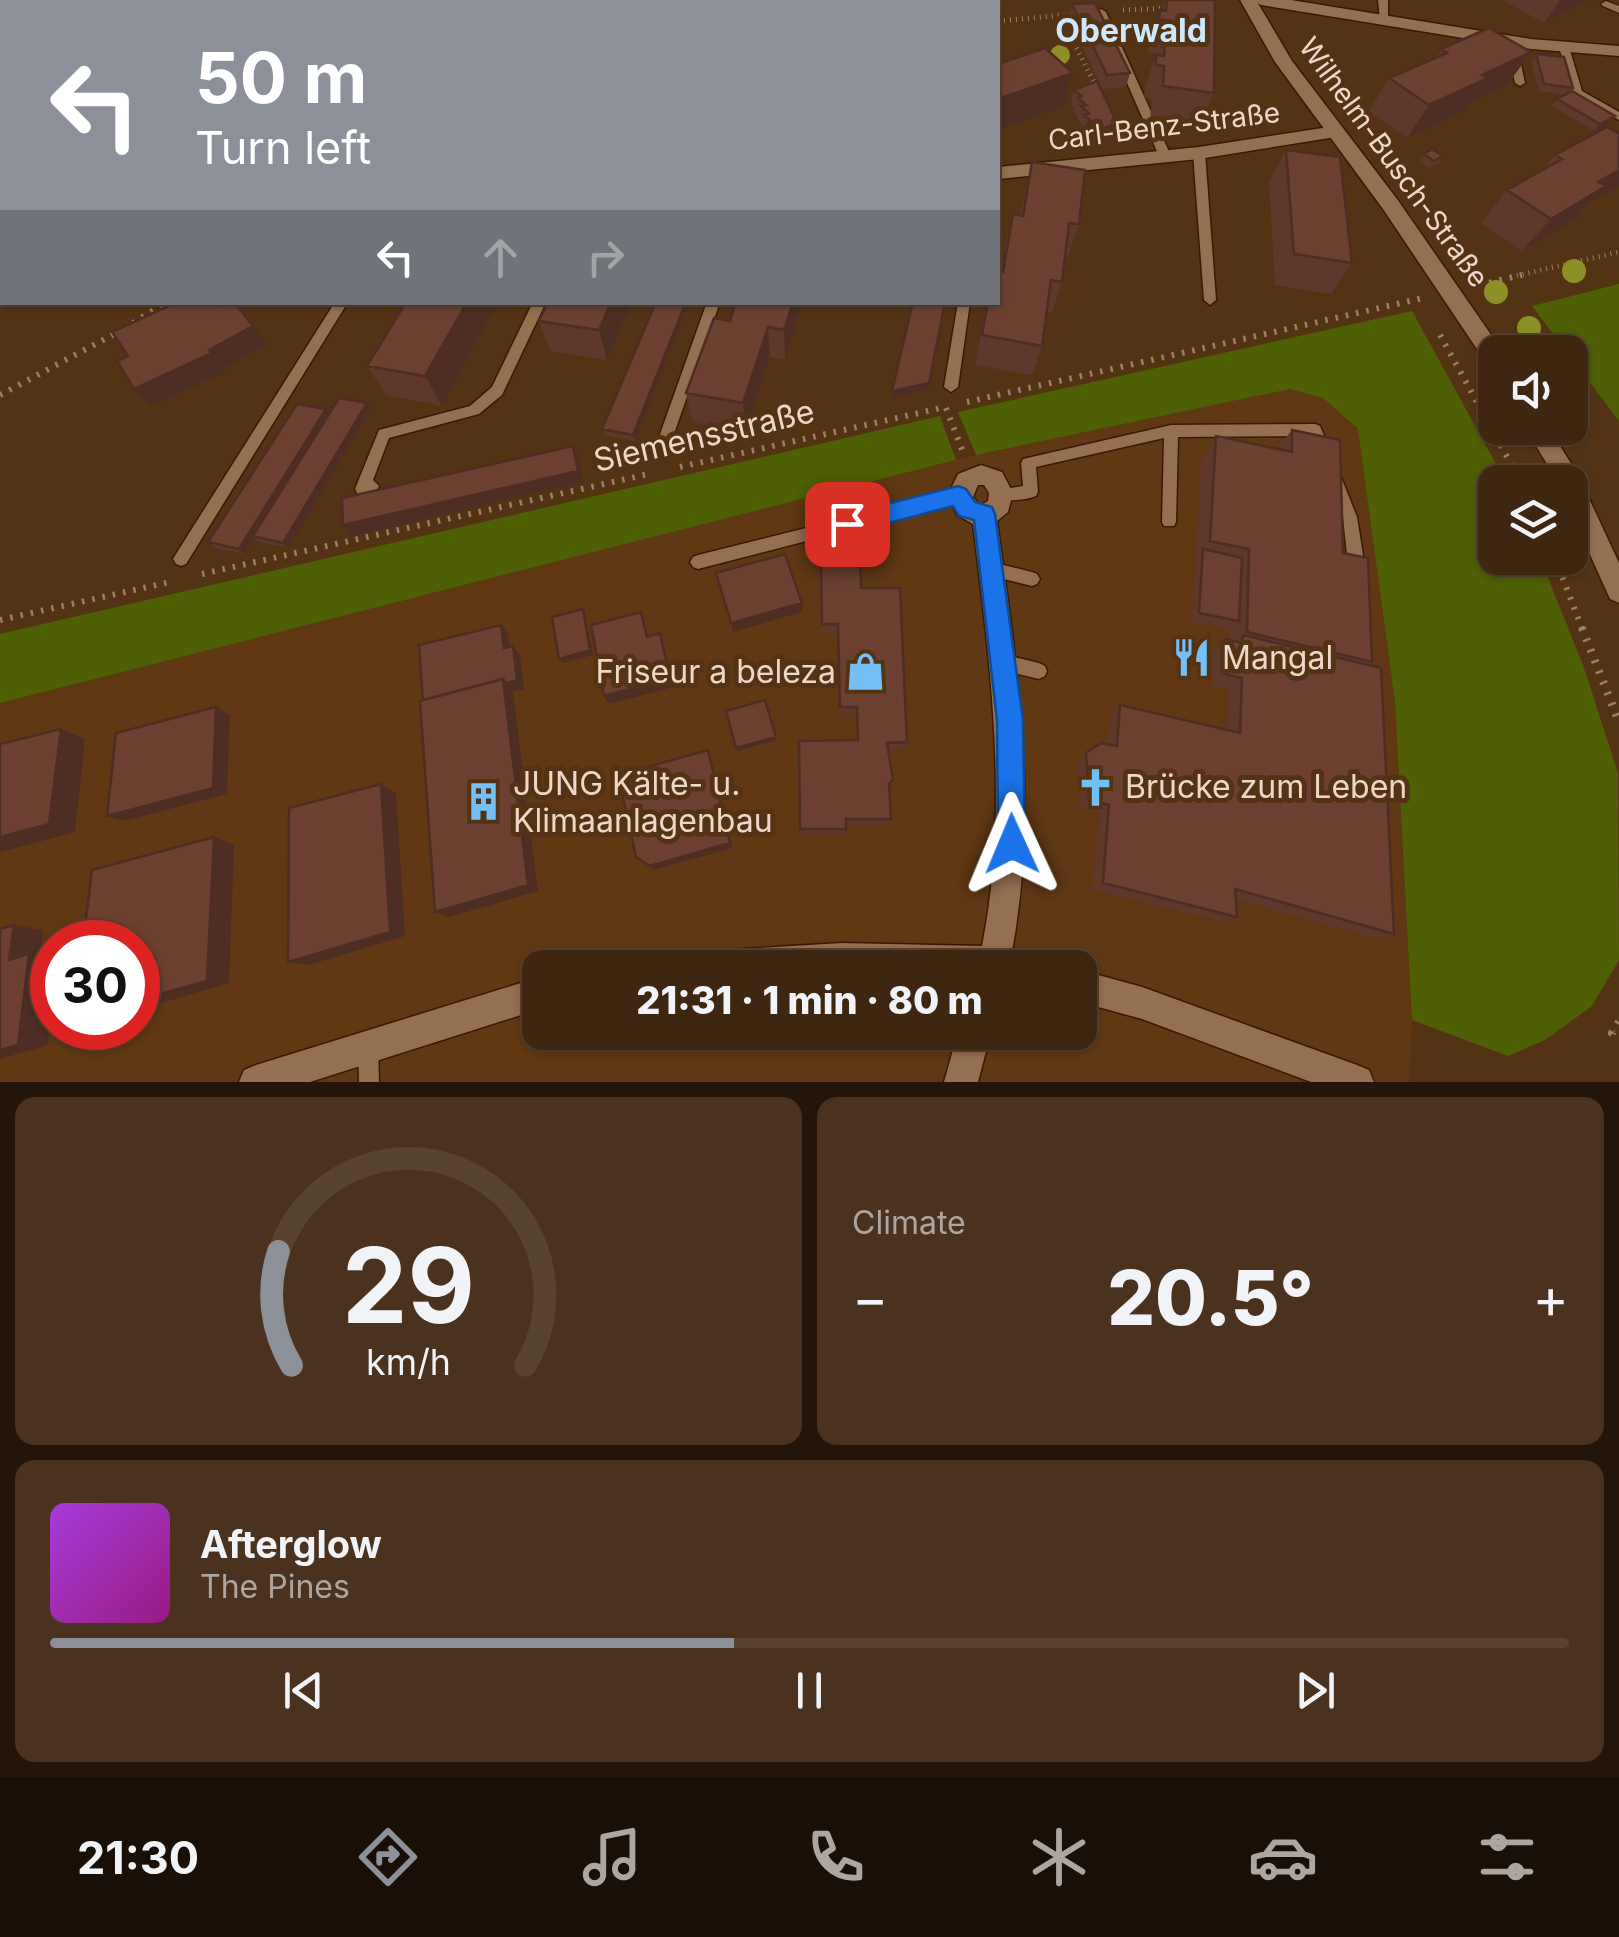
<!DOCTYPE html>
<meta charset="utf-8">
<style>
:root{--surface:#3f2610;--page:#4a321e;--text:#f1f3f6;--muted:#ada59f;--line:#584330;--accent:#8c9099}
body{margin:0;font-family:Inter,sans-serif;background:var(--page);color:var(--text);height:100vh;display:flex;flex-direction:column;font-size:38px;white-space:nowrap}
*{box-sizing:border-box;margin:0}
p{font-size:32px;color:var(--muted)}
.icon{flex:none;width:55px;height:55px;fill:none;stroke:currentColor;stroke-width:2;stroke-linecap:round;stroke-linejoin:round}
.map{position:relative;height:1082px;overflow:hidden}
.panel{display:flex;flex-direction:column;gap:15px;padding:15px;background:#231509;flex:1}
.panel>*{flex:none}
.hud{position:absolute;left:0px;top:0px;width:1000px;height:305px;box-shadow:0 2px 8px #0004,0 0 0 2px var(--line);background:#8c9099;color:#fff;overflow:hidden}
.fabs{position:absolute;left:1478px;top:335px;display:grid;gap:20px}
.fabs a{display:grid;place-items:center;width:110px;height:110px;border-radius:20px;background:var(--surface);box-shadow:0 2px 8px #0004,0 0 0 2px var(--line);font-size:50px}
.speed{position:absolute;left:30px;top:920px;display:flex;gap:20px;font-size:50px;font-weight:700;text-align:center}
.speed>*{display:grid;place-content:center;width:130px;height:130px;border-radius:50%;background:var(--surface);box-shadow:0 2px 8px #0004,0 0 0 2px var(--line);line-height:1}
.speed .limit{border:15px solid #d22;background:#fff;color:#111}
.pin{position:absolute;display:grid;place-items:center;width:85px;height:85px;color:#fff;margin:-42px;border-radius:20px;box-shadow:0 5px 15px #0006}
.me{position:absolute;width:110px;margin:-55px;rotate:359deg;stroke-linejoin:round;filter:drop-shadow(0 0 8px #0008)}
.turn{display:flex;align-items:center;gap:35px;height:210px;padding:0 30px;font-size:45px}
.turn .icon{width:130px;height:130px;stroke-width:2.5}
.turn b{display:block;font-size:70px;line-height:85px}
.lanes{display:flex;align-items:center;height:95px;padding:0 30px;background:#0003;justify-content:center;gap:50px;direction:ltr}
.lanes .off{opacity:.35}
.big{font-size:75px;font-weight:800;line-height:1.1}
.panel .widget{flex:1;display:flex;flex-direction:column;justify-content:center;gap:15px;min-width:0;padding:0 35px;border-radius:20px;background:var(--page)}
.panel .dial{align-items:center;gap:0}
.dial svg{height:260px;overflow:visible;fill:none;stroke:var(--line);stroke-width:7;stroke-linecap:round;text-anchor:middle}
.dial text{fill:var(--text);stroke:none}
.song{display:flex;align-items:center;gap:30px}
.cover{width:120px;height:120px;border-radius:15px;background:linear-gradient(135deg,hsl(280 70% 55%),hsl(310 70% 35%))}
.played{height:10px;border-radius:5px;background:linear-gradient(90deg,var(--accent) 45%,var(--line) 45%)}
.keys{display:flex;justify-content:space-around;direction:ltr}
.heat{display:flex;justify-content:space-between;align-items:center;font-size:55px;direction:ltr}
.panel .tiles{flex:1;display:grid;gap:15px;grid-template-columns:1fr 1fr}
.widget:last-child{grid-column:span 2}
.trip{position:absolute;left:522px;top:950px;width:575px;height:100px;border-radius:20px;background:var(--surface);box-shadow:0 2px 8px #0004,0 0 0 2px var(--line);font-weight:800;line-height:100px;text-align:center}
.dock{display:flex;height:160px;justify-content:space-around;align-items:center;background:#190f06;color:var(--muted)}
.dock .icon{width:70px;height:70px}
.dock .selected{color:var(--accent)}
.dock b{font-size:45px;color:var(--text)}
.map>svg:first-child{display:block}
.built{fill:#603814;fill-rule:evenodd}
.green{fill:#4f5f05}
.lines{fill:none;stroke-linecap:round;stroke-linejoin:round}
.service-casing{stroke:#391a00;stroke-width:3}
.minor-casing{stroke:#391a00;stroke-width:3}
.tertiary-casing{stroke:#391a00;stroke-width:3}
.secondary-casing{stroke:#391a00;stroke-width:3}
.path-far2{stroke:#9b7f67;stroke-width:5;stroke-dasharray:1 5;stroke-linecap:butt}
.path-far1{stroke:#9b7f67;stroke-width:6;stroke-dasharray:2.5 8;stroke-linecap:butt}
.path{stroke:#9b7f67;stroke-width:8;stroke-dasharray:2.5 9;stroke-linecap:butt}
.service{fill:#946f50;fill-rule:evenodd}
.minor{fill:#946f50;fill-rule:evenodd}
.tertiary{fill:#946f50;fill-rule:evenodd}
.secondary{fill:#946f50;fill-rule:evenodd}
.tree{fill:#8d8f27}
.wall{fill:#5d382b}
.shaded-wall{fill:#4c2e23}
.building{fill:#6c4132;stroke:#4c2e23;stroke-width:2.5}
.route{fill:#1a73e8;stroke:#114b97;stroke-width:2.5}
.labels{text-anchor:middle;stroke-width:10;stroke-linejoin:round;paint-order:stroke}
.far-street-label{font-size:28px;fill:#edd7c7;stroke:#543315}
.far-quarter-label{font-size:32px;font-weight:bold;fill:#cde8fc;stroke:#543315}
.street-label{font-size:32px;fill:#edd7c7;stroke:#543315}
.poi-label{font-size:32px;fill:#edd7c7;stroke:#543315;text-anchor:start}
</style>
<div class="map">
<svg width="1619" height="1082" viewBox="0 0 1619 1082">
<rect width="100%" height="100%" fill="#543315"/>
<path class="built" d="M1290,389L1323,398L1358,430L1395,702L1412,1020L1409,1082H0V703L976,455ZM52,942H138V1028H52ZM540,968H1080V1032H540Z"/>
<path class="green" d="M1619,284V421L1532,306Z
M1412,311L1506,482H1495V558H1540L1583,665L1618,773L1619,960L1592,1006L1545,1040L1508,1056L1412,1020L1395,702L1358,429L1323,398L1290,389L976,455L958,412Z
M940,416L956,460L0,703V634Z"/>
<g class="lines">
<defs>
<path id="service" d="M389,0H399L401,2H391Z
M421,0H431L433,2H423Z
M610,0H621L623,2H612Z
M1378,0H1388V22L1380,20Z
M1606,1L1619,6V13L1603,6L1601,4Z
M1101,9L1106,12L1171,156L1169,159H1161L1159,156L1096,12Z
M1564,44L1569,47L1582,91L1619,112V120L1573,95L1559,47Z
M1514,52L1519,55L1525,83L1520,86L1515,83L1509,55Z
M1199,149L1205,153L1216,300L1210,305L1204,300L1193,153Z
M0,234H2V242H0Z
M335,302H348L186,564L181,566L176,564L173,559L176,554Z
M533,302H546L502,395L479,414L389,438L373,480L379,486L377,490L362,495L357,493L355,489L379,430L470,406L492,387Z
M707,302H720L668,451L661,457L654,451Z
M958,302H970L958,387L951,392L944,387Z
M1315,424L1320,426L1330,450L1328,454H1318L1310,436L1178,437L1176,522L1174,526H1164L1162,522L1164,438L1036,467L1038,492L1036,496C1026,500 1008,502 998,498L996,494L998,490L1023,486L1021,463L1023,459L1171,425Z
M1336,475L1341,477L1357,517L1363,555L1360,560L1355,562L1350,560L1347,555L1343,517L1329,481L1331,477Z
M958,490L963,492L965,496L963,500L958,502L698,569L693,567L690,562L693,557L698,555Z
M991,562L1032,572L1037,574L1040,579L1037,584L1032,586L991,576L986,574L983,569L986,564Z
M1002,654L1039,663L1045,666L1047,671L1045,676L1039,679L1002,670L996,667L994,662L996,657Z
M368,1037L375,1040L378,1047L379,1082H359L358,1047L361,1040Z"/>
<path id="minor" d="M1253,0H1291L1531,39L1619,46V56L1531,49L1261,5Z
M1336,126L1345,132L1342,136L1199,159L998,179V167L1199,147Z
M981,465L1002,472L1013,493L1008,512L997,521C1017,665 1039,807 1012,951L1026,957L1031,968H675L680,957L691,952L842,943L982,946C1010,806 990,664 973,524L957,515L948,495L958,474ZM978,485H984L989,493L988,501L980,505L973,497Z
M1080,970L1142,987L1357,1065L1369,1070L1374,1082H1311L1142,1019L1080,1002Z
M540,977V1009L310,1082H239L244,1070L256,1065Z
M958,1032H991L978,1082H944Z"/>
<path id="tertiary" d="M0,53H2V63H0Z"/>
<path id="secondary" d="M1240,0H1256L1292,61L1397,199L1503,352H1495V366L1487,364L1383,209L1275,62Z
M1525,428H1549L1578,475L1619,563V603L1610,599L1570,510V482H1558Z"/>
</defs>
<use href="#service" class="service-casing"/>
<use href="#minor" class="minor-casing"/>
<use href="#tertiary" class="tertiary-casing"/>
<use href="#secondary" class="secondary-casing"/>
<path class="path-far2" d="M1123,10L1171,8
M1060,16L1096,86
M998,21L1076,14
M1511,277L1619,252"/>
<path class="path-far1" d="M1479,285L1522,275
M133,323L167,302
M1440,335L1521,482
M0,395L118,332
M967,402L1423,298
M946,408L963,452
M680,467L941,408
M1555,558L1583,631
M202,574L653,473
M0,620L170,582"/>
<path class="path" d="M1582,628L1619,722
M1619,1022L1612,1033L1619,1040"/>
<use href="#service" class="service"/>
<use href="#minor" class="minor"/>
<use href="#tertiary" class="tertiary"/>
<use href="#secondary" class="secondary"/>
</g>
<g class="tree">
<circle cx="1060" cy="55" r="10"/>
<circle cx="1574" cy="271" r="12"/>
<circle cx="1496" cy="292" r="12"/>
<circle cx="1529" cy="328" r="12"/>
</g>
<path class="wall" d="M1165,0H1215L1214,93L1200,126L1150,119L1152,99L1144,98L1145,88L1154,61L1155,53H1148L1149,43L1160,10H1162Z
M1505,0H1589L1544,23L1504,1Z
M1072,4L1130,73L1126,87L1102,89L1069,18Z
M1441,49L1531,52L1507,85L1472,102L1465,111L1407,138L1369,111L1389,78L1436,57Z
M1536,54L1573,88L1569,93L1615,116L1609,123L1594,131L1552,106L1557,99L1565,95L1539,91L1531,61Z
M1074,90L1117,123L1112,137L1093,145L1084,137L1085,133L1080,129L1082,124L1077,120L1078,116L1074,112L1075,108L1071,104Z
M1607,127L1592,201L1576,219L1522,251L1481,223L1507,190L1542,171L1555,155Z
M1286,150L1352,263L1331,294L1275,285L1269,182Z
M1424,154L1443,156L1438,163L1429,168L1419,161Z
M1032,162L1079,224L1068,256H1065L1062,282L1052,313L1047,312L1042,346L1032,375L975,365L987,302H998L1005,246L1013,214L1020,215Z
M406,302H495L496,306L442,406L386,395L367,366Z
M632,302L607,360L550,351L539,321Z
M656,302H690L635,441L604,435L602,429Z
M803,302L785,360L770,357L746,432L692,422L686,393L730,321Z
M367,403L371,409L289,548L259,542L255,538L245,554L215,548L208,542L329,413Z
M1292,430L1343,553L1372,662L1368,665L1394,934L1373,938L1235,899L1237,917L1221,922L1092,889L1099,813L1079,808L1077,763L1086,753L1108,744L1110,717L1120,705L1226,730L1228,690L1211,686L1213,652L1226,639L1230,640V630L1191,622L1202,457L1216,436L1277,449Z
M821,558L861,588L907,742L904,749L888,750L893,780L889,788L891,819L889,825H846L845,834L800,835L799,741L857,740L856,715L839,714L838,633H822Z"/>
<path class="shaded-wall" d="M579,0H612V2H572Z
M729,0H804L798,2H722Z
M1560,0H1589L1544,23Z
M1531,52L1507,85L1472,102L1465,111L1407,138L1429,105L1482,75Z
M1073,73L1064,106L998,130V99Z
M0,114L2,116V133L0,130Z
M1615,116L1609,123L1594,131L1600,124Z
M1117,123L1112,137L1093,145L1098,131Z
M1619,170V186L1592,201L1576,219L1522,251L1551,219L1598,182Z
M467,302H495L496,306L442,406L425,376Z
M611,302H632L607,360L599,330Z
M686,302H690L635,441L633,435Z
M793,302H803L785,360L784,330Z
M945,302L928,389L892,398V391Z
M253,326L267,345L224,368L227,371L152,406L134,389Z
M768,327L770,357L746,432L743,403Z
M367,403L371,409L289,548L283,543Z
M326,409L331,415L245,554L239,549Z
M573,446L578,457L583,482L352,536L343,525Z
M802,603V612L733,632L731,623Z
M583,609L585,614L593,655L562,663L559,659Z
M501,625L508,634L511,657L504,648Z
M660,633L673,687L609,704L604,696Z
M513,646L520,655L524,689L513,692L538,891L449,917L435,912Z
M216,707L230,715L227,794L124,821L107,816Z
M61,729L85,739L75,832L0,852V837Z
M776,737V740L737,751L736,748Z
M710,757L732,848L653,870L650,866Z
M381,784L396,793L405,936L308,965L288,962Z
M214,837L234,845L229,983L138,1010V1000Z
M14,925L43,930L40,956L52,957V1006L48,1045L0,1059L9,960Z"/>
<path class="building" d="M348,0H377L380,2H339Z
M527,0H579L572,2H520Z
M641,0H670L672,2H643Z
M694,0H729L722,2H697Z
M833,0H867L870,2H826Z
M1167,0H1215L1214,93L1163,86L1164,66L1156,65V55L1164,56L1166,20L1159,19L1160,10L1166,11Z
M1095,3L1130,73L1107,75L1072,4Z
M1489,28L1531,52L1482,75L1488,78L1429,105L1389,78L1447,53L1441,49Z
M1045,48L1073,73L998,99V64Z
M1536,54L1564,57L1573,88L1544,84Z
M1097,81L1117,123L1098,131L1088,123L1092,122L1084,115L1089,113L1081,106L1086,105L1078,98L1082,96L1074,90Z
M2,88V117L0,114V89Z
M1572,91L1615,116L1600,124L1557,99Z
M1607,127L1619,134V170L1598,182L1606,186L1551,219L1507,190L1562,159L1555,155Z
M1432,149L1443,156L1434,161L1424,154Z
M1286,150L1340,157L1352,263L1294,254Z
M1032,162L1085,170L1079,224L1069,223L1062,282L1051,280L1042,346L982,335L988,302H998V271L1003,272L1013,214L1023,216Z
M177,302H217L221,307L231,302H234L253,326L209,350L212,353L134,389L117,361L128,356L112,332Z
M406,302H467L425,376L367,366Z
M548,302H611L599,330L539,321Z
M656,302H686L633,435L602,429Z
M736,302H793L784,330L768,327L743,403L686,393L714,318L730,321Z
M913,302H945L929,383L892,391Z
M339,398L367,403L283,543L253,536Z
M297,404L326,409L239,549L208,542Z
M1292,430L1340,440L1343,553L1368,558L1372,662L1247,632L1249,549L1210,541L1216,436L1292,452Z
M573,446L578,471L343,525L342,498Z
M1203,549L1242,558L1239,621L1199,613Z
M785,554L802,603L731,623L716,573Z
M821,558H860L861,588H900L907,742L887,743L893,780L889,784L891,819H846V829H800L799,741L858,740L857,707H840L838,624H822Z
M583,609L590,650L559,659L552,617Z
M641,612L647,637L660,633L670,678L604,696L591,625Z
M501,625L504,648L513,646L517,680L506,683L503,679L423,700L419,645Z
M1243,635L1381,668L1394,934L1235,889L1237,917L1103,883L1109,805L1089,799L1086,753L1101,743L1117,746L1120,705L1240,733L1242,678L1225,674L1226,639L1242,643Z
M503,679L528,885L435,912L420,701Z
M765,700L776,737L736,748L726,711Z
M216,707L213,788L107,816L116,733Z
M61,729L49,824L0,837V744Z
M708,750L730,843L650,866L636,857L618,775Z
M381,784L390,932L288,962L289,808Z
M214,837L207,981L138,1000V942H83L92,870Z
M14,925L9,960L29,954L18,1045L0,1050V929Z"/>
<path class="route" d="M958,486L966,489L975,502L992,507L995,514L1023,720L1025,844L1021,853L1012,857L1002,853L998,844L997,720L974,520L959,516L953,506L847,534L839,531L836,524L839,517L847,514Z"/>
<defs>
<symbol id="restaurant-bare" viewBox="-9 -9 18 18"><path d="M-5-6h1v4h1v-4h1v4h1v-4h1v5L-1.5 .5V6h-2V.5L-5-1ZM5-6V6H3V1.5H1.5Q1.5-4 5-6Z" fill="#74c0f6" stroke="#543315" stroke-width="2.5" paint-order="stroke"/></symbol>
<symbol id="shop-bare" viewBox="-9 -9 18 18"><path d="M-5-2.5h2.3a2.7 3.5 0 0 1 5.4 0H5L5.5 6h-11ZM-1.5-2.5h3a1.5 2.3 0 0 0-3 0Z" fill="#74c0f6" stroke="#543315" stroke-width="2.5" paint-order="stroke"/></symbol>
<symbol id="church-bare" viewBox="-9 -9 18 18"><path d="M-1.2-6h2.4v3.5h3.3v2.4h-3.3V6h-2.4V-.1h-3.3v-2.4h3.3Z" fill="#74c0f6" stroke="#543315" stroke-width="2.5" paint-order="stroke"/></symbol>
<symbol id="building-bare" viewBox="-9 -9 18 18"><path d="M-4-6H4V6H1V3H-1V6H-4ZM-2.5-4.3h1.7v1.8h-1.7ZM.8-4.3h1.7v1.8H.8ZM-2.5-1h1.7V.8h-1.7ZM.8-1h1.7V.8H.8Z" fill="#74c0f6" stroke="#543315" stroke-width="2.5" paint-order="stroke"/></symbol>
</defs>
<g fill-rule="evenodd">
<use href="#restaurant-bare" x="1164" y="630" width="55" height="55"/>
<use href="#shop-bare" x="838" y="644" width="55" height="55"/>
<use href="#church-bare" x="1068" y="760" width="55" height="55"/>
<use href="#building-bare" x="456" y="774" width="55" height="55"/>
</g>
<g class="labels">
<g class="far-street-label">
<text transform="translate(1164 126) rotate(-7)" y="10">Carl-Benz-Straße</text>
<text transform="translate(1394 162) rotate(54)" y="10">Wilhelm-Busch-Straße</text>
</g>
<g class="far-quarter-label">
<text x="1131" y="42">Oberwald</text>
</g>
<g class="street-label">
<text transform="translate(704 436) rotate(-13)" y="11">Siemensstraße</text>
</g>
<g class="poi-label">
<text x="1222" y="669">Mangal</text>
<text x="836" y="683" text-anchor="end">Friseur a beleza</text>
<text x="513" y="795">JUNG Kälte- u.<tspan x="513" dy="37">Klimaanlagenbau</tspan></text>
<text x="1125" y="798">Brücke zum Leben</text>
</g>
</g>
</svg>
<div class="fabs">
<a><svg class="icon" aria-label="sound" viewBox="0 0 24 24"><path d="M4 9h4l5-4v14l-5-4H4zM17 9q2 3 0 6"/></svg></a>
<a><svg class="icon" aria-label="layers" viewBox="0 0 24 24"><path d="M12 4l9 5-9 5-9-5zM3 14l9 5 9-5"/></svg></a>
</div>
<div class="speed"><div class="limit">30</div></div>
<div class="pin" style="left:847px;top:524px;background:#d93025"><svg class="icon" aria-label="arrive" viewBox="0 0 24 24"><path d="M6 21V4h12l-3 4 3 4H6"/></svg></div>
<svg class="me" style="left:1012px;top:844px" viewBox="-20 -20 40 40"><path d="M0-17L14 15 0 8-14 15z" fill="#1a73e8" stroke="#fff" stroke-width="4"/></svg>
<div class="trip">21:31 · 1 min · 80 m</div>
<div class="hud">
<div class="turn"><svg class="icon" aria-label="left" viewBox="0 0 24 24"><path d="M17 20v-9H6M10 6l-5 5 5 5"/></svg><div><b>50 m</b>Turn left</div></div>
<div class="lanes"><svg class="icon" aria-label="left" viewBox="0 0 24 24"><path d="M17 20v-9H6M10 6l-5 5 5 5"/></svg><svg class="icon off" aria-label="ahead" viewBox="0 0 24 24"><path d="M12 20V5M6 11l6-6 6 6"/></svg><svg class="icon off" aria-label="right" viewBox="0 0 24 24"><path d="M7 20v-9h11M14 6l5 5-5 5"/></svg></div>
</div>
</div>
<section class="panel">
<div class="tiles">
<div class="widget dial"><svg viewBox="0 0 100 80">
<path d="M14 69A42 42 0 1 1 86 69"/>
<path d="M14 69A42 42 0 0 1 10 34" stroke="#8c9099"/>
<text x="50" y="56" font-size="32" font-weight="700">29</text>
<text x="50" y="72" font-size="11">km/h</text>
</svg></div>
<div class="widget"><p>Climate</p>
<div class="heat"><a>−</a><b class="big">20.5°</b><a>+</a></div>
</div>
<div class="widget">
<div class="song"><i class="cover"></i><div><b>Afterglow</b><p>The Pines</p></div></div>
<div class="played"></div>
<div class="keys"><svg class="icon" aria-label="previous" viewBox="0 0 24 24"><path d="M18 5L8 12l10 7zM5 5v14"/></svg><svg class="icon" aria-label="pause" viewBox="0 0 24 24"><path d="M8 5v14M16 5v14"/></svg><svg class="icon" aria-label="next" viewBox="0 0 24 24"><path d="M6 5l10 7-10 7zM19 5v14"/></svg></div>
</div>
</div>
</section>
<nav class="dock">
<b>21:30</b>
<svg class="icon selected" aria-label="directions" viewBox="0 0 24 24"><path d="M12 3l9 9-9 9-9-9zM9 14v-3h6M13 9l2 2-2 2"/></svg>
<svg class="icon" aria-label="music" viewBox="0 0 24 24"><path d="M9 18V5l10-2v13"/><circle cx="6" cy="18" r="3"/><circle cx="16" cy="16" r="3"/></svg>
<svg class="icon" aria-label="phone" viewBox="0 0 24 24"><path d="M5 4h4l2 5-3 2q2 4 5 5l2-3 5 2v4C11 20 4 13 5 4z"/></svg>
<svg class="icon" aria-label="climate" viewBox="0 0 24 24"><path d="M12 3v18M4 7l16 10M4 17L20 7"/></svg>
<svg class="icon" aria-label="car" viewBox="0 0 24 24"><path d="M5 17H2v-5l4-1 3-4h7l3 4 3 1v5h-3M9 17h6M6 11h13"/><circle cx="7" cy="17" r="2"/><circle cx="17" cy="17" r="2"/></svg>
<svg class="icon" aria-label="filters" viewBox="0 0 24 24"><path d="M4 7h16M4 17h16"/><circle cx="9" cy="7" r="2"/><circle cx="15" cy="17" r="2"/></svg>
</nav>
